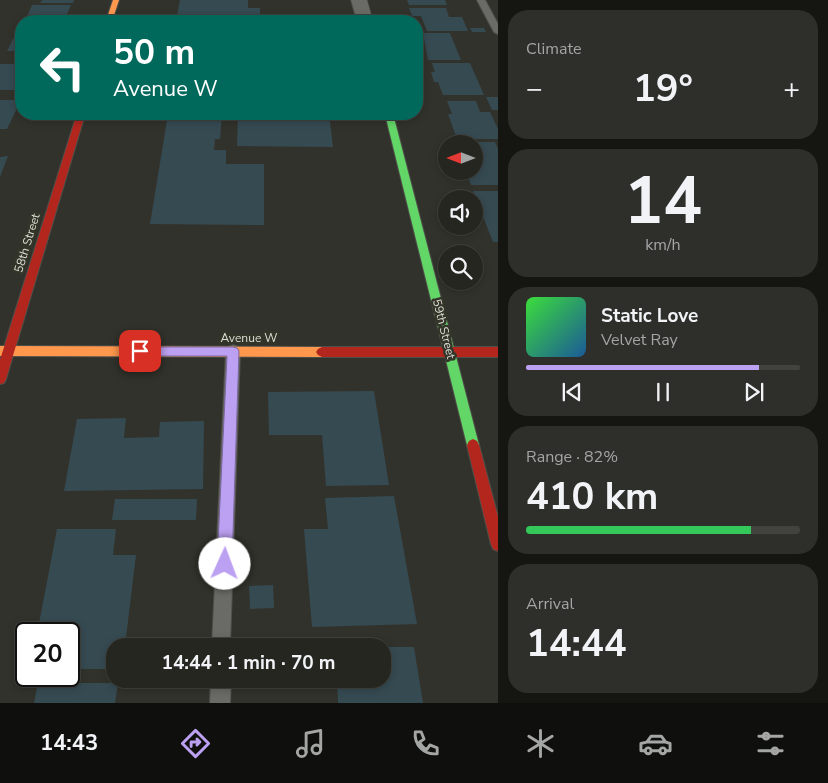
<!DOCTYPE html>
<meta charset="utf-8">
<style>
:root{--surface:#262621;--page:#2e2e2a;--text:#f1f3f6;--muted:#a4a5a5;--line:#42433f;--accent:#bca0f2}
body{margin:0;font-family:"Nunito Sans",sans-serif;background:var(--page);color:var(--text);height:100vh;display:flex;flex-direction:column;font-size:19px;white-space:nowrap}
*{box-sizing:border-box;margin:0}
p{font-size:16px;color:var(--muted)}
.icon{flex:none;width:28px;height:28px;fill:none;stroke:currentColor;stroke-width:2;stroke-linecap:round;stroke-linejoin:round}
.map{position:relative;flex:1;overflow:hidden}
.panel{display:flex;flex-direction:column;gap:10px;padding:10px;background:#151512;width:330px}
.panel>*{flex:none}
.top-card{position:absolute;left:15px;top:15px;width:408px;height:105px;border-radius:20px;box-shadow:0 2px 8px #0003,0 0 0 1px var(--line);background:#00695c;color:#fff;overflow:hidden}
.needle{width:32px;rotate:270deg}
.tools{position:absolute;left:438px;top:135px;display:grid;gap:10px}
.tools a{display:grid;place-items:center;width:45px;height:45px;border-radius:50%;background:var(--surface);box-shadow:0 2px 8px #0003,0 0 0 1px var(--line);font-size:25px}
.speed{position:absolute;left:15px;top:622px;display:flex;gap:10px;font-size:25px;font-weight:700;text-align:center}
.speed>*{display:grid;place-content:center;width:65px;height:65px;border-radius:50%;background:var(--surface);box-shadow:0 2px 8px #0003,0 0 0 1px var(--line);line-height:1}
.speed .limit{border:2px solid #111;border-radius:8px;background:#fff;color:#111}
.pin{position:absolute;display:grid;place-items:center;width:42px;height:42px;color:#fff;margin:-21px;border-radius:10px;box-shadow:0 2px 8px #0006}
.me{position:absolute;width:55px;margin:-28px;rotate:2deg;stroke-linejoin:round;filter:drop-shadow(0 0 4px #0008)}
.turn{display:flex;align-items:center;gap:18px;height:105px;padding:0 15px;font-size:22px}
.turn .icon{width:65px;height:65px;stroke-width:2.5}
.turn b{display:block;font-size:35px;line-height:42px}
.big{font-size:38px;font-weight:700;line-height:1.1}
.panel .card{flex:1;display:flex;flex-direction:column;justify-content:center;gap:8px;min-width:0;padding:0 18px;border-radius:20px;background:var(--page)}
.panel .dial{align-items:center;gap:0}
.dial b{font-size:65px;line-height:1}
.song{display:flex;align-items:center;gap:15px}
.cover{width:60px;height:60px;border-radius:8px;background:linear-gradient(135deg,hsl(120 70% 55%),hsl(210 70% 35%))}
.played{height:5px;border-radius:2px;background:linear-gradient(90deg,var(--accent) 85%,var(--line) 85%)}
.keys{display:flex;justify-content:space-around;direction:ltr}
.heat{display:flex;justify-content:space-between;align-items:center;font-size:28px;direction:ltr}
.charge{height:8px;border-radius:4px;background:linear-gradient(90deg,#34c759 82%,var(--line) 0)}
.trip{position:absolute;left:106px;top:638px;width:285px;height:50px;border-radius:20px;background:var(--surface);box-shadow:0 2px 8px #0003,0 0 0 1px var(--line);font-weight:700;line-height:50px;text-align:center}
.dock{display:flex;height:80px;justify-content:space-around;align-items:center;background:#0f0f0d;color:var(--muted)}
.dock .icon{width:35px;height:35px}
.dock .on{color:var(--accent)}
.dock b{font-size:22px;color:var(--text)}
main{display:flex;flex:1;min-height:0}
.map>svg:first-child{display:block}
.building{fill:#364a52}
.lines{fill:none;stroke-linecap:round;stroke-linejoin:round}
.lane-casing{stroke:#50504b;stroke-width:2}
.street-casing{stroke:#50504b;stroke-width:1}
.fast-casing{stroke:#50504b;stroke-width:2}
.slow-casing{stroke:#50504b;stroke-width:2}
.jam-casing{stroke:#50504b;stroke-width:2}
.lane{fill:#6a6a66;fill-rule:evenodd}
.street{fill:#6a6a66;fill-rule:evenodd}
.fast{fill:#63d668;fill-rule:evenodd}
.slow{fill:#ff974d;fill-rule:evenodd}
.jam{fill:#b3261e;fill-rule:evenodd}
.route{fill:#bca0f2;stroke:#7a689d}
.labels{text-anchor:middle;stroke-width:5;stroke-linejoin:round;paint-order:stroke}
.street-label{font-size:12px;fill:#dcddd5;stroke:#343529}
</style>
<main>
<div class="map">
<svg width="498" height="703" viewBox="0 0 498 703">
<rect width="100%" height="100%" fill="#32322c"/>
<path class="building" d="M42,0H74L73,3H40Z
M180,0H248V8H260V15H248V21H176Z
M407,0H445L447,5H409Z
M32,5H71L64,21H25Z
M409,8H446L449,17H462L468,31H427L421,16H412Z
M470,28H484L486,32H472Z
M17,31H21V62H15L20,51H7Z
M423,33H450L461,60H428Z
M432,63H470L484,95H443L438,82H434L431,72H435Z
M0,64H21L20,90H0Z
M486,97H498V110H492Z
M0,100H21L7,129H0Z
M447,101H476L480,112H490L498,129V139H457L448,114H452Z
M168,114H222L220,139H215L214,150H226V164H264V225L150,224Z
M238,114H329L333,147L237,146Z
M456,142H495L498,149V185H471L466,171H474V144H456Z
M8,156L0,177V157Z
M473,191H498V242H493Z
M374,391L389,485L326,486L322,435H269L268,392Z
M126,418L124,438L159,437L160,422L204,421L203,489L64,491L77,419Z
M394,496L417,624L312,627L304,529H328L325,498Z
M115,499H197L196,520H112Z
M57,529H116L113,555H136L125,646H115V669H69V634H37Z
M273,585L274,608L250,609L249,586Z
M382,647H414L423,703H338L337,679H382Z
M38,683H118L115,703H34Z"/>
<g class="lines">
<defs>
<path id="lane" d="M477,0H485L498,24V34L494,32Z
M233,345L238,347L240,351L230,646H212L226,351L228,347Z
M211,679H231L230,703H210Z"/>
<path id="street" d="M351,0H367L373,21H357Z"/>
<path id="fast" d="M385,114H393L479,445L477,449L473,451L469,449L467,445Z"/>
<path id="slow" d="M113,0H119L112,21H106Z
M0,346L322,347L326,349L328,352L326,355L322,357L0,356Z"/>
<path id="jam" d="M77,114H85L6,379L4,383L0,384V360Z
M322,347H498V357H322L318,355L316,352L318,349Z
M473,439L477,441L479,445L498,517V551L493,549L491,544L467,445L469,441Z"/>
</defs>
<use href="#lane" class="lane-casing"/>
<use href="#street" class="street-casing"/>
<use href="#fast" class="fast-casing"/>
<use href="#slow" class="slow-casing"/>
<use href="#jam" class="jam-casing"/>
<use href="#lane" class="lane"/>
<use href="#street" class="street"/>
<use href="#fast" class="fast"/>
<use href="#slow" class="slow"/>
<use href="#jam" class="jam"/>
</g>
<path class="route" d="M140,347H233L237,348L239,351L232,564L230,569L225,571L220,569L217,564L227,356H140L136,355L134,351L136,348Z"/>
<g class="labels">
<g class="street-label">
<text transform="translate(27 243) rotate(-73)" y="4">58th Street</text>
<text transform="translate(444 329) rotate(76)" y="4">59th Street</text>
<text x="249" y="342">Avenue W</text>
</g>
</g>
</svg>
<div class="tools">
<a><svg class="needle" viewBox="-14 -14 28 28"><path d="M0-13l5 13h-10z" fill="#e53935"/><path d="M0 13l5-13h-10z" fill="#a4a5a5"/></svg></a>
<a><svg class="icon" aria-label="sound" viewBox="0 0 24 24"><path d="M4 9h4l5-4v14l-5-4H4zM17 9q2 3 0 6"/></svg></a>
<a><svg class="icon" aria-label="search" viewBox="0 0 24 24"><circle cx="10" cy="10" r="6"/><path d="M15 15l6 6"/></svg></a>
</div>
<div class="speed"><div class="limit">20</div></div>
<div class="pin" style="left:140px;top:351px;background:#d93025"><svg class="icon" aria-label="arrive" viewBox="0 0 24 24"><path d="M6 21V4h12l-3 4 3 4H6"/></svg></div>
<svg class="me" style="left:225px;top:564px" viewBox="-20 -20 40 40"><circle r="19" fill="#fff"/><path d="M0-13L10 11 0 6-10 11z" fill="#bca0f2"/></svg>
<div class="trip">14:44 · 1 min · 70 m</div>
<div class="top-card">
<div class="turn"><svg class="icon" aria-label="left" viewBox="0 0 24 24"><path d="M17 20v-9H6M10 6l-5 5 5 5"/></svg><div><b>50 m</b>Avenue W</div></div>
</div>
</div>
<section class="panel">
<div class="card"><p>Climate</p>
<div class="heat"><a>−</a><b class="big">19°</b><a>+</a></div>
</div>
<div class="card dial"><b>14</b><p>km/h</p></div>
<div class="card">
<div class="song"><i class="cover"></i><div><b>Static Love</b><p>Velvet Ray</p></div></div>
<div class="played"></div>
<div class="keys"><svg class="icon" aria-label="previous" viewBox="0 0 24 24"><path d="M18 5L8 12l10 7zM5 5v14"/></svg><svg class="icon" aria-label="pause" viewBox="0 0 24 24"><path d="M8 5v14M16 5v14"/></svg><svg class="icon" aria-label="next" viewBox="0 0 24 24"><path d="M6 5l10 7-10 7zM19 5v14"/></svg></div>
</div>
<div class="card"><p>Range · 82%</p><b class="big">410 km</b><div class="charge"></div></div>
<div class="card"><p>Arrival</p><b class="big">14:44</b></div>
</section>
</main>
<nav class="dock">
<b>14:43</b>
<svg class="icon on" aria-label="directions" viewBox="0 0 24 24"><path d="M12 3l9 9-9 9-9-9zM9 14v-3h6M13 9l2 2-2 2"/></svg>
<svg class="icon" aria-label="music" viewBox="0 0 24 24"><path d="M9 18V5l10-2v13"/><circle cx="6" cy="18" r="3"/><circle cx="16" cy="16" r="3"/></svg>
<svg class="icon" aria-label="phone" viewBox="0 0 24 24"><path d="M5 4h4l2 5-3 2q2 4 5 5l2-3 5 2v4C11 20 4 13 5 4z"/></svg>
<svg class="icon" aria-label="climate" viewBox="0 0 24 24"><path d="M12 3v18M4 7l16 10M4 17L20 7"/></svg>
<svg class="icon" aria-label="car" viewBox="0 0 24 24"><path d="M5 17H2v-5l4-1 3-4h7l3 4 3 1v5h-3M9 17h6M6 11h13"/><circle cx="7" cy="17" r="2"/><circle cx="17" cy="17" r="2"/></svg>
<svg class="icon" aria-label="filters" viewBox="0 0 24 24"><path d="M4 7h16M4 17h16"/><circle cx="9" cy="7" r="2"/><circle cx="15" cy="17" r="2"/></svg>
</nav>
